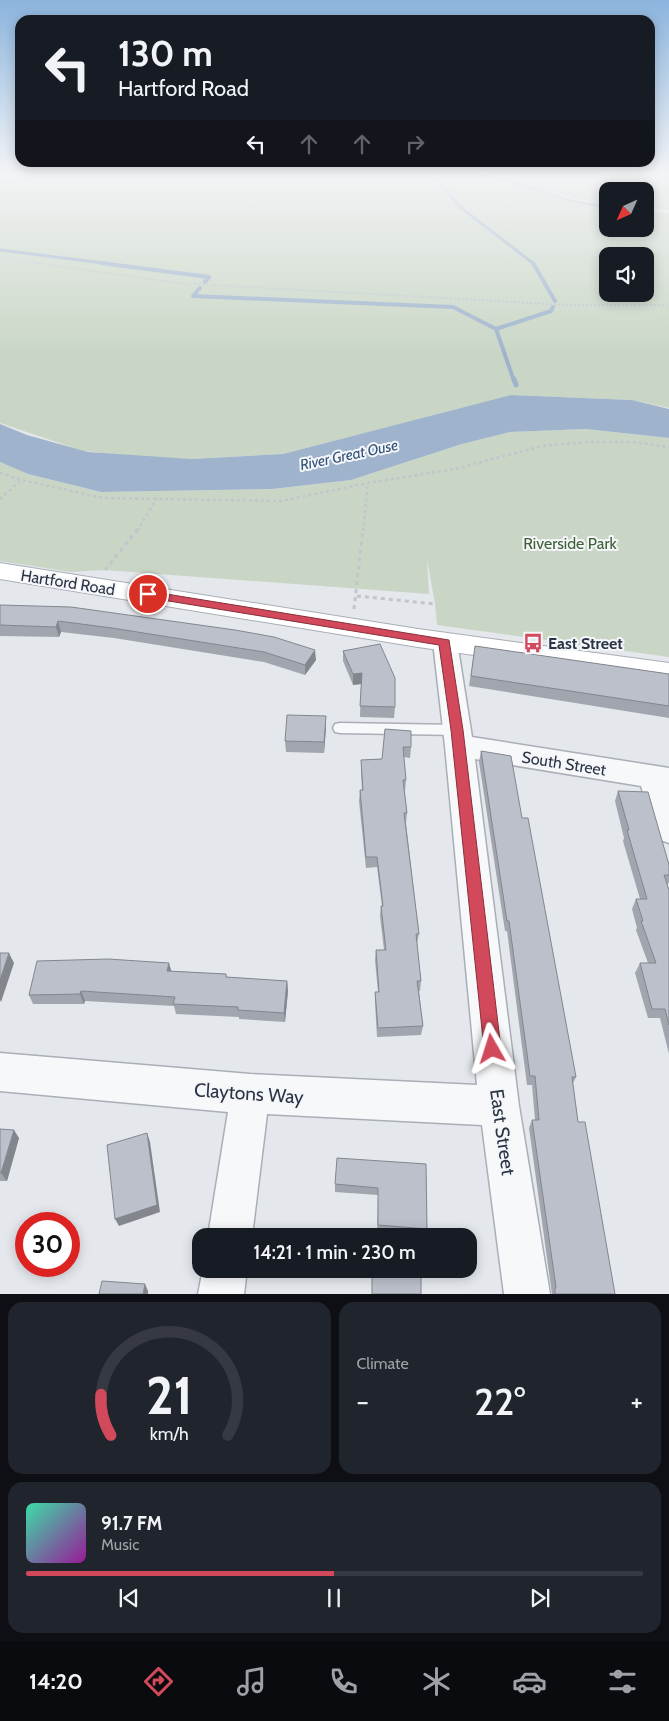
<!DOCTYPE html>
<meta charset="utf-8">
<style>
:root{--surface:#171b24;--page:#20242c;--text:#f1f3f6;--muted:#9ea1a6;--line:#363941;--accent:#d1495b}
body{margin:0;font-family:Cabin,sans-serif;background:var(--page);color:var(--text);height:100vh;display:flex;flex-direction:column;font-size:19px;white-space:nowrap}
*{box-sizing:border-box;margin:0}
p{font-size:16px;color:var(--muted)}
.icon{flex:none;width:28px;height:28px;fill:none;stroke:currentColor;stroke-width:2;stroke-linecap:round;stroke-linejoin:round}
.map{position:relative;height:1294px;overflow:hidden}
.drawer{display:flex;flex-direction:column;gap:8px;padding:8px;background:#0d0f14;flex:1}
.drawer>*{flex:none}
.banner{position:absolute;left:15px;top:15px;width:640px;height:152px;border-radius:15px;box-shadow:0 2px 12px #0003;background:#171b24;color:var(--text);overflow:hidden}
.needle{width:32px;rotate:225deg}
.fabs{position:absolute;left:599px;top:182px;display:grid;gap:10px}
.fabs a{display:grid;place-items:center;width:55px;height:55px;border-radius:10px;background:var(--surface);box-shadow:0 2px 12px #0003;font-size:25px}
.speed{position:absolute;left:15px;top:1212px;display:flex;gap:10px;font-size:25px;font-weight:700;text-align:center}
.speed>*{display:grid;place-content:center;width:65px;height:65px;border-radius:50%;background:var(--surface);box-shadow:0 2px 12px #0003;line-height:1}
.speed .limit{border:8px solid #d22;background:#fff;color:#111}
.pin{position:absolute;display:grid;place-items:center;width:42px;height:42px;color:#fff;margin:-21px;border:2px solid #fff;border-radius:50%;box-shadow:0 1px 5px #0007}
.me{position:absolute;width:55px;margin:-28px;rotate:354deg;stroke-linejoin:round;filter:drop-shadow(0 0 4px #0008)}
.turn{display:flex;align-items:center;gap:18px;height:105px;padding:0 20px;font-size:22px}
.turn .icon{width:65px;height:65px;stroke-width:2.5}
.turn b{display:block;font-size:35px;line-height:42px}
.lanes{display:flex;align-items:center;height:48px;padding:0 20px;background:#0003;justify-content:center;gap:25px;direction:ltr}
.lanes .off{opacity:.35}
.big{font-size:38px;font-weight:600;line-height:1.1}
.drawer .card{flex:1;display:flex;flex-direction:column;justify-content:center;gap:8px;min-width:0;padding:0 18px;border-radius:15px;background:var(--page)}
.drawer .dial{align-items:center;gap:0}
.dial svg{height:130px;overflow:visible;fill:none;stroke:var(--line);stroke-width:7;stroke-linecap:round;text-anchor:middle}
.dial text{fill:var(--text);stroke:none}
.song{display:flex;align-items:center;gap:15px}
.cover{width:60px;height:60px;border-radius:8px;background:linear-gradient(135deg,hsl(160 70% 55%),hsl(300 70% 35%))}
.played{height:5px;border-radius:2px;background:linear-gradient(90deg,var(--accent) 50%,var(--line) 50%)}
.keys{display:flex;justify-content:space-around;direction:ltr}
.heat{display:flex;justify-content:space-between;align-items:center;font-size:28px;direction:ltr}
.drawer .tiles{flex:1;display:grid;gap:8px;grid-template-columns:1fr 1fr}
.card:last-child{grid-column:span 2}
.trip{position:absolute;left:192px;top:1228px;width:285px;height:50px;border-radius:15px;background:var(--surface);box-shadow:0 2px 12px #0003;font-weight:600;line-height:50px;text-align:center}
.menu{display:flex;height:80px;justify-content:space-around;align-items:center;background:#090b0e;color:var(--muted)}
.menu .icon{width:35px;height:35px}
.menu .current{color:var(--accent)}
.menu b{font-size:22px;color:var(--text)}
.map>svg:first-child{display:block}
.green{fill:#c9d6c5;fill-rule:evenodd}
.water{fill:#9fb4cc}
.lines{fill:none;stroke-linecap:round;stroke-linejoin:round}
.stream-far2{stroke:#9fb4cc;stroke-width:3}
.stream-far1{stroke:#9fb4cc;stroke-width:4}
.stream{stroke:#9fb4cc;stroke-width:5}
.lane-casing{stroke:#a9aeb7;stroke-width:3}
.street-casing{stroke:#a9aeb7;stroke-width:3}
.secondary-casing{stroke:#a9aeb7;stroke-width:2}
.path-far3{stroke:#c2c5cb;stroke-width:1;stroke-dasharray:2 2;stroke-linecap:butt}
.path-far2{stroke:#c2c5cb;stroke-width:2;stroke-dasharray:2 2;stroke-linecap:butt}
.path-far1{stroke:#c2c5cb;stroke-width:2.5;stroke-dasharray:3 3;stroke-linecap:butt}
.path{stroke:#c2c5cb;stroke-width:3;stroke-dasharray:4 4;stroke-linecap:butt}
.lane{fill:#f7f8fa;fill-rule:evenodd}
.street{fill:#f7f8fa;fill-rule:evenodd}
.secondary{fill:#fff;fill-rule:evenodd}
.wall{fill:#a1a5ae}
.shaded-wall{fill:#83868d}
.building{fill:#bbc0ca;stroke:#83868d}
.route{fill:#d1495b;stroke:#882f3b}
.labels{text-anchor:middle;stroke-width:4;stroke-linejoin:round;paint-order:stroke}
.far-water-label{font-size:15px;font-style:italic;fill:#34527a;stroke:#f4f6f9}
.park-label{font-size:16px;fill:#3f6138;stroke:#f4f6f9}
.street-label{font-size:16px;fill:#2b3445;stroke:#f4f6f9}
.poi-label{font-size:16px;font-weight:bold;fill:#2b3445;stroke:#f4f6f9;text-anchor:start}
.near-street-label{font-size:19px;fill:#2b3445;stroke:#f4f6f9}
</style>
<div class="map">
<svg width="669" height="1294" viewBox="0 0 669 1294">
<rect width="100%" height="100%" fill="#e4e7ec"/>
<path class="green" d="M0,173H465C514,180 559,202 607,209L608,229H645V212L669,213V408L632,400L512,395L283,454L192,459L144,457L83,451L0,423ZM608,256H645V294H608Z
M485,173H669V210L645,208V191H608L607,206L565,197Z
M586,429L669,438V657L437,625L435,604L427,559L429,594L104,570L71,572L0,561V462L28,474L101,492L272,489L351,480L462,444L510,432Z"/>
<path class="water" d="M465,173C499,173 529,187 562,197C577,201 592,203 607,206V209C559,202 514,180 465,173Z
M511,395L632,400L669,409V438L586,429L510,432L462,444L351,480L272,489L101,492L28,474L0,462V424L27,435L88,452L192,459L283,454Z"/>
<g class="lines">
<path class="stream-far2" d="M422,173L424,177L438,180L460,207L534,264
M0,250L111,264"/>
<path class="stream-far1" d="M101,263L209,277L205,282
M533,263L555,301
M200,288L193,296L453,307L496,329L551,311L553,307
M496,329L514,381"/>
<path class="stream" d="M514,379L516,385"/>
<defs>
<path id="lane" d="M340,723L457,725L462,726L464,730L462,734L457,735L340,733L335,732L333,728L335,724Z"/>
<path id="street" d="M445,634L454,636L457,642L472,737L669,768V843L658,839L654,830L641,786L475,759L519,1106L550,1294H504L482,1125L267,1114L252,1236H208L228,1112L0,1091V1053L250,1074L477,1085L445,746L433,642L436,636Z
M203,1269H247L244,1294H198Z"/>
<path id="secondary" d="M0,563L418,629L669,663V683L418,647L0,579Z"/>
</defs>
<use href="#lane" class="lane-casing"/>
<use href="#street" class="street-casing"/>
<use href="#secondary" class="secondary-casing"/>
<path class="path-far3" d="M491,173L552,191L608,201
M645,206L669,207
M0,258L45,264"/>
<path class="path-far2" d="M36,263L177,283L567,305H669"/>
<path class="path-far1" d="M0,473L22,480L103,498L281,501L368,483L455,469L542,446L586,442H633L669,447
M0,499L21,480
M137,531L157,498
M363,531L368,483"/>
<path class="path" d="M105,570L138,529
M357,596L435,604
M354,609L363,529"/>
<use href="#lane" class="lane"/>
<use href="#street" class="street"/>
<use href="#secondary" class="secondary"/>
</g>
<path class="wall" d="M0,605L316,660L305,675L264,662L114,638L61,632L59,637L0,636Z
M475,646L669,674V718L469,686Z
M343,651L395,707L394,718L360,717L361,684L353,685L343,661Z
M326,727L324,753L286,752L285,741Z
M385,729L411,747L410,758L404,757L406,780L405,791H404L407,813L406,823L419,934L417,943L421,981L420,991H419L423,1026L421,1035L377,1037L375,1002V992H378L375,960L376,950H384L380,916L381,906H382L377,867L366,868L359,801L360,790H362L361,770V760L382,759Z
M481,751L522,818L576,1077L573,1083L578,1122L615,1294H552L529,1128L532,1120H535L532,1085H527L507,931H505L479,762Z
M618,791L669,865V882L667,885L669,890V1054L660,1018H648L635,973L640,963H648L636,930L637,928L632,909L636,899H640L623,841L624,838L615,801Z
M171,971L226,974L227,977L287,981L288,991L285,1022L239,1019V1017L176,1014L174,1006L85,1001L84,1004H33L29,995Z
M0,1129L19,1138L7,1181H0Z
M426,1164L427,1229L426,1236L377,1233L378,1195L335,1192V1184Z"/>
<path class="shaded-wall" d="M58,621L61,632L59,637L56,627Z
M315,650L316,660L305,675V665Z
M362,673L361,684L353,685V674Z
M326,716V727L324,753V742Z
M9,953L14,963L1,1002L0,1000V980Z
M169,963L172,973L167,971Z
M287,981L288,991L285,1022L284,1013Z
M81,991L85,1001L84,1004L80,994Z
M14,1130L19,1138L7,1181L1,1173Z
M147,1133L150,1142L160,1212L119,1226L115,1219Z
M145,1284L148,1291V1294H143Z"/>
<path class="building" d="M0,605L71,607L235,630L274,637L315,650L305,665L264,652L112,628L58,621L56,627L0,625Z
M380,644L395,678V707L360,706L362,673L353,674L343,651Z
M475,646L669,674V706L471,676Z
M287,715L326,716L324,742L285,741Z
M385,729L411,731V747H403L406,780H403L407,813H404L419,934H416L421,981H417L423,1026L378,1028L375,992H379L376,950H386L381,906H383L377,857H366L360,790H363L361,760L382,759Z
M481,751L511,756L522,818H528L576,1077H572L578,1122H585L615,1294H555V1289L556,1287L532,1120H539L535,1076H530L509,921H507Z
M618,791L648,792L669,865V875H664L669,890V1025L665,1009H652L640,963H656L641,921H643L636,899H647L627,830H629Z
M0,953H9L0,980Z
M108,959L169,963L167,971L226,974V977L287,981L284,1013L238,1010V1007L173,1004L175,997L81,991L80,994L29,995L37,961Z
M0,1129L14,1130L1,1173H0Z
M147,1133L157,1205L115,1219L107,1145Z
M337,1158L426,1164L427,1229L378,1225V1188L335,1184Z
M372,1269L421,1270V1294H372Z
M102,1281L145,1284L143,1294H99Z"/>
<linearGradient id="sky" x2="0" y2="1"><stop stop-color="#8bb4dd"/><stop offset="0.49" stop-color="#f3f4f6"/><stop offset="1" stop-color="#f3f4f6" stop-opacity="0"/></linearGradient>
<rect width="669" height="354" fill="url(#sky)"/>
<path class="route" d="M148,591L449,640L463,730L501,1049L498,1055L492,1057L486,1055L484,1049L451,730L439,645L144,597L142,594L144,592Z"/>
<defs>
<symbol id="bus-bare" viewBox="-9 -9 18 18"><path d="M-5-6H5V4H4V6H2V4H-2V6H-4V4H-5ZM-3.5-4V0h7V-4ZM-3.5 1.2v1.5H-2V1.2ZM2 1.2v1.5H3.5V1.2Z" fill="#d1495b" stroke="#f4f6f9" stroke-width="2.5" paint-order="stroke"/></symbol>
</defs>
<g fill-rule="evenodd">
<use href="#bus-bare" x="519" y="629" width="28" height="28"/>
</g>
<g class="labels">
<g class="far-water-label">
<text transform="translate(349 455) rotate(-12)" y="5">River Great Ouse</text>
</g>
<g class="park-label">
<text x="570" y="549">Riverside Park</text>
</g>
<g class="street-label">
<text transform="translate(68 582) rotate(9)" y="6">Hartford Road</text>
<text transform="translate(564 763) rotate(9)" y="6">South Street</text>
</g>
<g class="poi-label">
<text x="548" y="649">East Street</text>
</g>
<g class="near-street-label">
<text transform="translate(249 1093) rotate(4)" y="7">Claytons Way</text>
<text transform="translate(503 1132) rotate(82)" y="7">East Street</text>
</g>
</g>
</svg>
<div class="fabs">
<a><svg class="needle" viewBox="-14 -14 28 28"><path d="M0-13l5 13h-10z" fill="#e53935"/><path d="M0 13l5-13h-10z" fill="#9ea1a6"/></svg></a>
<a><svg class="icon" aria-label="sound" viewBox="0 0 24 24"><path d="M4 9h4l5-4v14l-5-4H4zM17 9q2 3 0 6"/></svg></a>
</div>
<div class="speed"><div class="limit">30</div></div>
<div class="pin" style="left:148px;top:594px;background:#d93025"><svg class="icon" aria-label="arrive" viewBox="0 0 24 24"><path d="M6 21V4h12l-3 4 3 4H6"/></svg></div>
<svg class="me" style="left:492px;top:1049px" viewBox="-20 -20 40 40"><path d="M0-17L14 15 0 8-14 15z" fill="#d1495b" stroke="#fff" stroke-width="4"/></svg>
<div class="trip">14:21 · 1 min · 230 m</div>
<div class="banner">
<div class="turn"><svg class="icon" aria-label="left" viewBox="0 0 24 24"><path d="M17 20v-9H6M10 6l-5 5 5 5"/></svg><div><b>130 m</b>Hartford Road</div></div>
<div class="lanes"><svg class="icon" aria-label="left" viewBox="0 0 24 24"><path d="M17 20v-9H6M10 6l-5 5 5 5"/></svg><svg class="icon off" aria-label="ahead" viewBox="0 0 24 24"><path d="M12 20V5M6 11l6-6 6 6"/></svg><svg class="icon off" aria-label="ahead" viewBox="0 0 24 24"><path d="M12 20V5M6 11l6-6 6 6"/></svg><svg class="icon off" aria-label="right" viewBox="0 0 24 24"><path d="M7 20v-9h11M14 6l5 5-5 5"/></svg></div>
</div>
</div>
<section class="drawer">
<div class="tiles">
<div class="card dial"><svg viewBox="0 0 100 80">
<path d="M14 69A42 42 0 1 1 86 69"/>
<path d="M14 69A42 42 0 0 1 8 44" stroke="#d1495b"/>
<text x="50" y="56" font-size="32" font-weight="700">21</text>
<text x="50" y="72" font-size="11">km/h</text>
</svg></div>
<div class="card"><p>Climate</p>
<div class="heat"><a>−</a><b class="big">22°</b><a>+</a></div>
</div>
<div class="card">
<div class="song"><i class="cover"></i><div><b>91.7 FM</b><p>Music</p></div></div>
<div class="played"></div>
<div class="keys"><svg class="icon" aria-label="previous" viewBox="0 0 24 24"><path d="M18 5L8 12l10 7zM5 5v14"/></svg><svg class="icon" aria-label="pause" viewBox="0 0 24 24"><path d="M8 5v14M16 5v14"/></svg><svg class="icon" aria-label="next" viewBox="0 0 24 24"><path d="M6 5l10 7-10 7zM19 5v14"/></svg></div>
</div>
</div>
</section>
<nav class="menu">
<b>14:20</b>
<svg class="icon current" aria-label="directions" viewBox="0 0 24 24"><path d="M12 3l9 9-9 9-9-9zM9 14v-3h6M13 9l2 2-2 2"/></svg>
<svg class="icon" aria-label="music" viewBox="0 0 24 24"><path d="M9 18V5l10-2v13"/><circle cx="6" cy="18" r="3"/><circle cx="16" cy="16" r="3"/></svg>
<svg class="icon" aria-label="phone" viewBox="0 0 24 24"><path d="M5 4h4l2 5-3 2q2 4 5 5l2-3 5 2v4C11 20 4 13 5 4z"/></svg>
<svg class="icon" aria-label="climate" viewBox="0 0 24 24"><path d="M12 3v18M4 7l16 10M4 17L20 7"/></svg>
<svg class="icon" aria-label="car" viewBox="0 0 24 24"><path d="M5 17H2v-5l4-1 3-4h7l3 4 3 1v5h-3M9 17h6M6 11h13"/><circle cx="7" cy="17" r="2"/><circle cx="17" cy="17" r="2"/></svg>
<svg class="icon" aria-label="filters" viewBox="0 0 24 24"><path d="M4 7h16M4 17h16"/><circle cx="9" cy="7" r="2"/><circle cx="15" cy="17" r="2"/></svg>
</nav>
